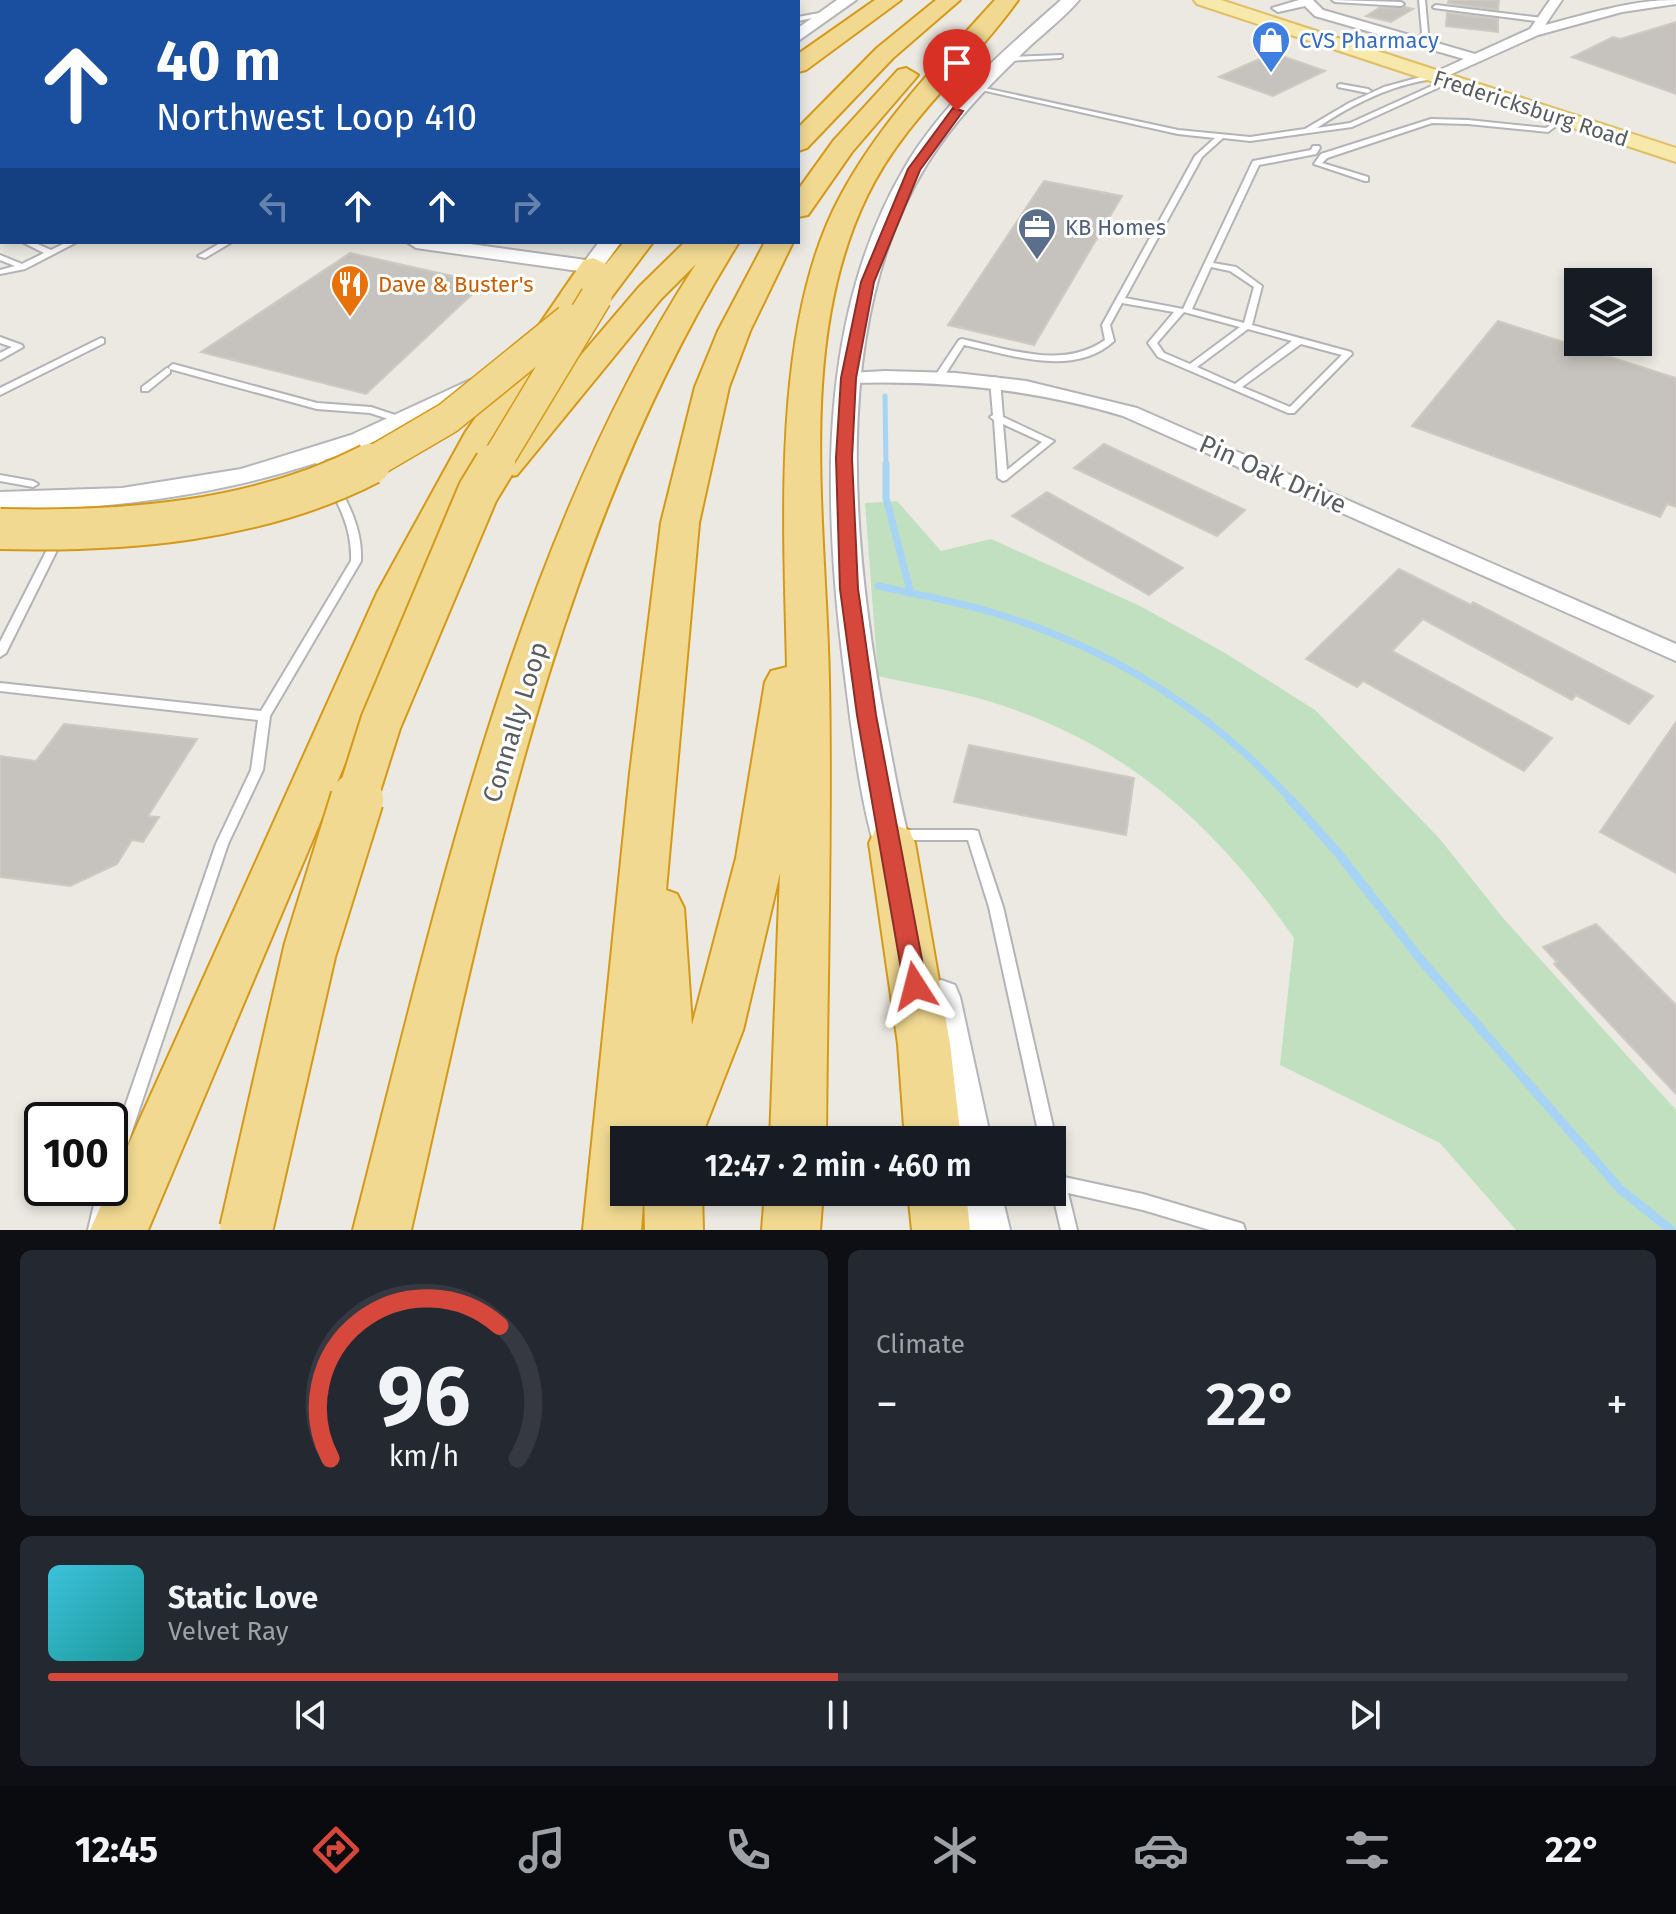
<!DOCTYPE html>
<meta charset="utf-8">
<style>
:root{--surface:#171b24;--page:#242831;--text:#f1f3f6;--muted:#9ea1a6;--line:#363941;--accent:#d6483c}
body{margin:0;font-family:"Fira Sans",sans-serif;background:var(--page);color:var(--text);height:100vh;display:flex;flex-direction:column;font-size:30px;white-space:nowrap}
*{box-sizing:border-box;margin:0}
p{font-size:26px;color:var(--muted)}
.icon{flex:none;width:44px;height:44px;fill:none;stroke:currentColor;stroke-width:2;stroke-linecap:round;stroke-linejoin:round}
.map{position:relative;height:1230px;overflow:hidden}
.sheet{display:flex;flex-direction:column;gap:20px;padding:20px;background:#0d0f14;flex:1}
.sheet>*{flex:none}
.top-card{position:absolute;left:0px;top:0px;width:800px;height:244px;box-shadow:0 4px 12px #0003;background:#1a4fa0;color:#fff;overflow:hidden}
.fabs{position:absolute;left:1564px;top:268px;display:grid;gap:16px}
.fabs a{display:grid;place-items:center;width:88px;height:88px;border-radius:0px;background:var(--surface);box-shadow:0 4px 12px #0003;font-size:40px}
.speed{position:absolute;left:24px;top:1102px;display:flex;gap:16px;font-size:40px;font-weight:700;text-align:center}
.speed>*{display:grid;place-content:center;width:104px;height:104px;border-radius:50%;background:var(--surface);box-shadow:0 4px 12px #0003;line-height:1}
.speed .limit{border:4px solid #111;border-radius:12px;background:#fff;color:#111}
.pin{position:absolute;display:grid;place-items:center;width:68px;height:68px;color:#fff;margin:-82px -34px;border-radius:50% 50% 50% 0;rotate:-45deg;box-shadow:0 0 8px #0007}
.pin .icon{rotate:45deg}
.me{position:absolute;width:88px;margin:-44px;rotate:351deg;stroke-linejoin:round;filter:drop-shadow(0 0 6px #0008)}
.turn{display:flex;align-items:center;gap:28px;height:168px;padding:0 24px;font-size:36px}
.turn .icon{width:104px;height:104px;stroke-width:2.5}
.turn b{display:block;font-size:56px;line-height:68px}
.lanes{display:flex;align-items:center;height:76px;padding:0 24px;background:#0003;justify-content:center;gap:40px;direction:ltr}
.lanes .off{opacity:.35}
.big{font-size:60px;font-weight:600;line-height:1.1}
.sheet .card{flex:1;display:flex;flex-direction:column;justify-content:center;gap:12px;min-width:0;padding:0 28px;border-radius:12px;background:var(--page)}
.sheet .dial{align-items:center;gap:0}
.dial svg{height:208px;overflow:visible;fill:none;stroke:var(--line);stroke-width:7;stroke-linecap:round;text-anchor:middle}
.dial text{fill:var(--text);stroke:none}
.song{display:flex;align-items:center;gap:24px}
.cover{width:96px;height:96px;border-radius:12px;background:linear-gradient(135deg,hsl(190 70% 55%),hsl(180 70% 35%))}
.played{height:8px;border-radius:4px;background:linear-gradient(90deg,var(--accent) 50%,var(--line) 50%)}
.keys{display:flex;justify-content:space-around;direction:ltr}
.heat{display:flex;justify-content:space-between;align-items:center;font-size:44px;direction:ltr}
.sheet .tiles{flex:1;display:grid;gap:20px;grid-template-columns:1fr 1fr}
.card:last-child{grid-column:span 2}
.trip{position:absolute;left:610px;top:1126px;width:456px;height:80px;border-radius:0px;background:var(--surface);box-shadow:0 4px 12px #0003;font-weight:600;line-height:80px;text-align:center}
.tab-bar{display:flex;height:128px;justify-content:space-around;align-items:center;background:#090b0e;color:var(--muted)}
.tab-bar .icon{width:56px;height:56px}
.tab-bar .selected{color:var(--accent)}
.tab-bar b{font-size:36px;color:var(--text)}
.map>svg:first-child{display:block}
.green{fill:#c0e0c0}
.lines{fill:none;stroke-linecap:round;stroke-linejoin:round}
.stream-far2{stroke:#a7d3f5;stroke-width:5}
.stream-far1{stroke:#a7d3f5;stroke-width:7}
.stream{stroke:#a7d3f5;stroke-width:9}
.building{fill:#c6c3be;stroke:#cfcac0;stroke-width:2}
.service-casing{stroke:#b2b4b7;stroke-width:4}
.minor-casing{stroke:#b2b4b7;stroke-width:4}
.tertiary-casing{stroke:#b2b4b7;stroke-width:4}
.secondary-casing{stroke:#b3b6ba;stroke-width:4}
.primary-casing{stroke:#e1be64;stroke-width:4}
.motorway-casing{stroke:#d59918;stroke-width:4}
.service{fill:#fff;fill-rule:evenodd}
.minor{fill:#fff;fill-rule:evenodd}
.tertiary{fill:#fff;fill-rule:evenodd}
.secondary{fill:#fff;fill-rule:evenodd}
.primary{fill:#f6e9ab;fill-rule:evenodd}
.motorway{fill:#f1d992;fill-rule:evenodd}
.motorway-bridge-far2-casing{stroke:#d59918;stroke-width:34;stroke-linecap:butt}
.motorway-bridge-far1-casing{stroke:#d59918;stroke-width:44;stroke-linecap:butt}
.motorway-bridge-casing{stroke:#d59918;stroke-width:56;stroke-linecap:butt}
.motorway-bridge-far2{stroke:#f1d992;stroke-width:31}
.motorway-bridge-far1{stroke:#f1d992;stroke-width:40}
.motorway-bridge{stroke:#f1d992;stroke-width:52}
.route{fill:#d6483c;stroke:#8b2f27;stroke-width:2}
.labels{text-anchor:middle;stroke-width:6;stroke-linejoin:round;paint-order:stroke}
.far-shop-label{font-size:22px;fill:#366cbe;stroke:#fff;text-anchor:start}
.far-street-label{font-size:22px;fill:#5a5d60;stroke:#fff}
.far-service-label{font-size:22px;fill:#4e5e75;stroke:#fff;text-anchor:start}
.far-food-label{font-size:22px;fill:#c56008;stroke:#fff;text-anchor:start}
.street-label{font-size:26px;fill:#5a5d60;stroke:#fff}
</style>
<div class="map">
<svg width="1676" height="1230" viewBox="0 0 1676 1230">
<rect width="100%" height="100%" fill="#ebe9e1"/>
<path class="green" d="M897,501L941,551L991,539L1140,606L1225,653L1315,710L1439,838L1503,918L1676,1110V1230H1516L1440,1143L1280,1065L1294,938C1214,823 1123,741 985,700C950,690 913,684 878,676L865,503Z"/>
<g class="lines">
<path class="stream-far2" d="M885,396L886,466"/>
<path class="stream-far1" d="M886,464V498L911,594
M878,586C915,594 954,601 991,612C1108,647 1211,710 1292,801"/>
<path class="stream" d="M1290,799L1338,853L1421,960L1620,1189L1671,1230"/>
</g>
<path class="building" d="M1449,0H1499L1498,10L1448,3Z
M1405,7L1413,9L1391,22L1366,16L1379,8Z
M1447,13L1498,19V32L1446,26Z
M1676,22V94L1572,57L1613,37L1620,39Z
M1273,53L1325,71L1273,96L1219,77Z
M1044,181L1122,196L1034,345L948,325Z
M350,253L484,283L366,394L201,352Z
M1498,321L1676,378V507L1667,504L1660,517L1412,426Z
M1104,444L1245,510L1217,536L1074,468Z
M1047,492L1183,568L1149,595L1012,516Z
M1399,569L1471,605L1473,602L1653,696L1629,724L1576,695L1572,700L1423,619L1392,651L1552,738L1524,771L1363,681L1357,687L1306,659Z
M1676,722V873L1600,832Z
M64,724L197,739L148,816L159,817L143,842L132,840L117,864L70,886L0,877V756L36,761Z
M969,745L1134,778L1126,835L954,802Z
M1596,924L1676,1005V1094L1554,964L1557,962L1543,947Z"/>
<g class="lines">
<defs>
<path id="service" d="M74,0H80L81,2H75Z
M161,0H170L167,2H158Z
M303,0H310L312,2H305Z
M649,0H657L655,2H647Z
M684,0H694L698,2H688Z
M1332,0L1401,2L1404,4L1401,6L1335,2Z
M1419,0H1425L1428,33L1419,43L1416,41L1422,33Z
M1436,5L1543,18L1546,20L1543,22L1434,8L1433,7Z
M830,11L832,12V14L798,21V17Z
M1062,55V57L1060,58L1007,61L1004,59L1007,57Z
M1436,75L1439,77L1442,86L1352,127L1250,141L1223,138L1202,157L1125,298L1183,309L1253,161L1311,150L1313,146H1319L1320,148L1316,154L1259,165L1213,263L1236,267L1262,286L1252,325L1351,352L1352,354L1294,413H1288L1158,357L1148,343L1174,312L1122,303L1110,325L1114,341C1074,378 1011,355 964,345L943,378L940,379L935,376L959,340L962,339C1008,349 1063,370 1105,340L1102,325L1195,156L1215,138L1178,134L977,89L974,87L975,86L1178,130L1250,137L1305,129L1349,103L1384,87L1421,77ZM1434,79L1436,84L1350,123L1317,128C1351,105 1392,84 1434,79ZM1211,267L1230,271L1254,287L1244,323L1192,309ZM1184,312L1240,327L1190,364L1164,353L1157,343ZM1248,329L1292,341L1235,384L1197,367ZM1301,344L1342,355L1290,407L1242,387Z
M0,84H2V88H0Z
M1340,84L1368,89L1371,91L1368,93L1338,87V85Z
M1560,118L1565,119L1548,132L1468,124L1432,123L1327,158L1322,163L1368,177V181H1365L1314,164L1321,154L1431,119L1468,120L1546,128Z
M0,230H2V235H0Z
M22,242H33L51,250L67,242H77L25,269L0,274V270L15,266L0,260V255L22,264L44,253Z
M222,242H232L205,258L198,256Z
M0,337L22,345L23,347L0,360V353L12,347L0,343Z
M101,338L104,339V343L0,395V388Z
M173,364L317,403L371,407L407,419L409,421L404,424L370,413L317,409L170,369L169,367Z
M167,368L170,369V373L148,391H142V387Z
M995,377L1000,380L1003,417L1054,441L1006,480L1003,481L998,478L994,420L990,417L993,415L990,380ZM1003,424L1042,442L1007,470Z
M317,453L322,456C340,490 363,521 361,561L270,716L263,770L228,844L118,1173L116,1178L110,1181V1150L216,844L251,770L258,720L0,691V683L261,711L351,561C353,521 330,490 312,456Z
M0,475L33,481L38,484L33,487L0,481Z
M59,533L64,536L6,653L0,657V642L54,536Z
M900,830H973L978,831L979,835L1003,907L1056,1140L1053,1145L1052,1146V1140H1040L989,907L968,840H900L895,839L894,835L895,831Z
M1052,1150L1057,1152L1064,1177L1143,1194L1237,1222L1243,1224L1245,1230H1210L1143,1210L1068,1193L1077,1230H1061L1052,1191Z
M110,1182L114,1188L104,1230H88L98,1188H110Z"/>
<path id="minor" d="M1299,0H1313L1323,10L1475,54L1530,29L1550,0H1562L1545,25C1588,14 1631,0 1676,0V4L1622,12L1538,35L1436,81L1429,77L1431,74L1464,59L1315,16L1305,6L1278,12L1272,8Z
M0,127H2V135H0Z
M885,371L956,373L1026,381L1137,408L1676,644V661L1123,416C1033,389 943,380 849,383L840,378L849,373Z"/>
<path id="tertiary" d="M4,0H19L3,2Z
M27,0H42L26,2Z
M0,33H2V52H0Z
M407,242H456L593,261L603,267L593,273L416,248Z"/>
<path id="secondary" d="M837,0H856L798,41V28Z
M1061,0H1079C1065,17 1046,31 1030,46C992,82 955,119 927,164C828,324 853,552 886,728C895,773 902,819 916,864L911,874L898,878L885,874C862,828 850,715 843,661C823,496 818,315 905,167C944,101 1005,50 1061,0Z
M599,242H621L580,298H564L561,293Z
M470,380L479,382L482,387L479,392C325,476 175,509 0,510V492L122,488L241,469L351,435Z
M941,980L955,985L960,997L991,1140H949L922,997L927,985Z
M959,1192H1001L1010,1230H966Z"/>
<path id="primary" d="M1194,0H1221L1676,148V162L1197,4Z"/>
<path id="motorway" d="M875,0H901L806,70L798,72V54Z
M936,0H960L893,58L807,148L798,151V128L877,48Z
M995,0H1018C969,69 905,118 867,196C796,342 826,523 829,680C832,833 827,987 826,1140H770L780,873L743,1030L700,1140H624V1192H644L641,1230H583L630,773L661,523L695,387L718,331L765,242H793L750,331L729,387L699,523L666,890L677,894L684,908L692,1025L736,858L765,682L771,671L787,667C784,524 771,323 841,195C881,121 939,62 995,0Z
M906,68L918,75L914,80L852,152L808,215L798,217V190L834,140L898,70Z
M624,242H653L607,303L596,306L585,303L499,433L417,593L148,1230H90L377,593L465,433L583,261L593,258L606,264Z
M685,242H739C554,539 488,893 411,1230H353C435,911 515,542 696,264L661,299L517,475L504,478L491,475L486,467L639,287Z
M892,824L909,830L915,843L950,1044L961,1140H905L898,1044L869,843L875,830Z
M644,1192H702L703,1230H645Z
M765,1192H823L820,1230H762Z
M908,1192H966L970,1230H912Z"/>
</defs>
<use href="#service" class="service-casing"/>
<use href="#minor" class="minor-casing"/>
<use href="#tertiary" class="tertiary-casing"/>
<use href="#secondary" class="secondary-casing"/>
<use href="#primary" class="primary-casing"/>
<use href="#motorway" class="motorway-casing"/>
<use href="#service" class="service"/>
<use href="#minor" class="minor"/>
<use href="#tertiary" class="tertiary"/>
<use href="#secondary" class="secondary"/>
<use href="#primary" class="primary"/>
<use href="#motorway" class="motorway"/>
<defs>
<path id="motorway-bridge-far2" d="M366,466L448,418L569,320
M494,466L596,297"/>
<path id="motorway-bridge-far1" d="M0,529C125,532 257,522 370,464
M356,801L381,722L478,492L495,464"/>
<path id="motorway-bridge" d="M246,1230L310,950L357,799"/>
</defs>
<use href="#motorway-bridge-far2" class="motorway-bridge-far2-casing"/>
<use href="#motorway-bridge-far1" class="motorway-bridge-far1-casing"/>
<use href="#motorway-bridge" class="motorway-bridge-casing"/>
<use href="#motorway-bridge-far2" class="motorway-bridge-far2"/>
<use href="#motorway-bridge-far1" class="motorway-bridge-far1"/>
<use href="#motorway-bridge" class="motorway-bridge"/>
</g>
<path class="route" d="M953,108L963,111L920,170L874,282L856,378L852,458L858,589L876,715L927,986L923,994L915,997L907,994L904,986L857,715L840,589L836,458L841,378L861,282L908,169Z"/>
<defs>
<symbol id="shop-pin" viewBox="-11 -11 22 30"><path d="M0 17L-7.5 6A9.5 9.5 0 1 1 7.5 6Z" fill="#3f7fe0" stroke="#fff"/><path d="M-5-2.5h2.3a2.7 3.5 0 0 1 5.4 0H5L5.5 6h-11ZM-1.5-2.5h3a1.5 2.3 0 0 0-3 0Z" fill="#fff"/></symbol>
<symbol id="office-pin" viewBox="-11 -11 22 30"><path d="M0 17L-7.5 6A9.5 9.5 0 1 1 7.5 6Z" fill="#5c6f8a" stroke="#fff"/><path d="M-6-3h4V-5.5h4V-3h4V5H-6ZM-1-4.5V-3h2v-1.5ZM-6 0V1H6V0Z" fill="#fff"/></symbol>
<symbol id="restaurant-pin" viewBox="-11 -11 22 30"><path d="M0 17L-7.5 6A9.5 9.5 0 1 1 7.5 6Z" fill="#e8710a" stroke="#fff"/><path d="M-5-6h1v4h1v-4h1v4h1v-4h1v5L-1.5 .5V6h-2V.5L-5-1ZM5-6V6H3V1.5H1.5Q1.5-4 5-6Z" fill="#fff"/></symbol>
</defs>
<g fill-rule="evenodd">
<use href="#shop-pin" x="1249" y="18" width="44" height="60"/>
<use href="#office-pin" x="1015" y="205" width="44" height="60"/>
<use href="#restaurant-pin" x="328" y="262" width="44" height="60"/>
</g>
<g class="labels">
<g class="far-shop-label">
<text x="1299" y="48">CVS Pharmacy</text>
</g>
<g class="far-street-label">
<text transform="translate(1531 108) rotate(18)" y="8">Fredericksburg Road</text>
</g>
<g class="far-service-label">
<text x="1065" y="235">KB Homes</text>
</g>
<g class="far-food-label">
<text x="378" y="292">Dave &amp; Buster's</text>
</g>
<g class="street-label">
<text transform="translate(1273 474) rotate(24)" y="9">Pin Oak Drive</text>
<text transform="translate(515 722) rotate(-73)" y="9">Connally Loop</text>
</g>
</g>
</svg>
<div class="fabs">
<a><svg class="icon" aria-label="layers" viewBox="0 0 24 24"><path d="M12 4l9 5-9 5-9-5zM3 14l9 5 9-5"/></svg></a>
</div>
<div class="speed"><div class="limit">100</div></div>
<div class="pin" style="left:957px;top:111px;background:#d93025"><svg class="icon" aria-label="arrive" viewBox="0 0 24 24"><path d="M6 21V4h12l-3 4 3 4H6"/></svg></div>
<svg class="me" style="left:915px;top:986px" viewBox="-20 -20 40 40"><path d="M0-17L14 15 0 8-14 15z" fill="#d6483c" stroke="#fff" stroke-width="4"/></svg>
<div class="trip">12:47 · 2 min · 460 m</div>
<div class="top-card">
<div class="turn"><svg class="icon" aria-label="ahead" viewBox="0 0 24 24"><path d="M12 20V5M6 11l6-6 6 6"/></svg><div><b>40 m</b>Northwest Loop 410</div></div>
<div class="lanes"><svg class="icon off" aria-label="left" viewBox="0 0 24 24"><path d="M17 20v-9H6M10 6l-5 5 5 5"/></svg><svg class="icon" aria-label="ahead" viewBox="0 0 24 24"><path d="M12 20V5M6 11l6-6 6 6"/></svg><svg class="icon" aria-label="ahead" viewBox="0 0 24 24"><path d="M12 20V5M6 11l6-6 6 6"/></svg><svg class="icon off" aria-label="right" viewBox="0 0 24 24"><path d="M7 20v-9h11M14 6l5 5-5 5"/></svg></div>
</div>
</div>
<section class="sheet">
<div class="tiles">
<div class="card dial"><svg viewBox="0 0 100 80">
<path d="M14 69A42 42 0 1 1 86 69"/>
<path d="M14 69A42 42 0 0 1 79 18" stroke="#d6483c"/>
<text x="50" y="56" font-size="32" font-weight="700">96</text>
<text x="50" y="72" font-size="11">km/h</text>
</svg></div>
<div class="card"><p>Climate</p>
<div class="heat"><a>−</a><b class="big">22°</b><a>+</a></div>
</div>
<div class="card">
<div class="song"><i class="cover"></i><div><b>Static Love</b><p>Velvet Ray</p></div></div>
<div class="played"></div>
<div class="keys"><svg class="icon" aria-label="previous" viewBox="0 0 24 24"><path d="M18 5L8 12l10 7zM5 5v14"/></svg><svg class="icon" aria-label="pause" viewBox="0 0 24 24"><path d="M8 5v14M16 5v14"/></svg><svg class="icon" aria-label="next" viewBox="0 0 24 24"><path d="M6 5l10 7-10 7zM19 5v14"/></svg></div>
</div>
</div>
</section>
<nav class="tab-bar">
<b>12:45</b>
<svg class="icon selected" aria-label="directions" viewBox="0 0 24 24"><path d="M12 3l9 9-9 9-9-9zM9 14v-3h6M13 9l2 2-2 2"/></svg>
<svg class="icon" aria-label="music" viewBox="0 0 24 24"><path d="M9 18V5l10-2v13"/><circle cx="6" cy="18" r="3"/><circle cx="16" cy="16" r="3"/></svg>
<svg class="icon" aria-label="phone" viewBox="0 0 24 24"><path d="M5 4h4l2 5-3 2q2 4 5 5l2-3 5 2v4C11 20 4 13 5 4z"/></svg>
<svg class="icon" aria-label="climate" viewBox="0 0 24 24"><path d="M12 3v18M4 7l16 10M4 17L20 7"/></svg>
<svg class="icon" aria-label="car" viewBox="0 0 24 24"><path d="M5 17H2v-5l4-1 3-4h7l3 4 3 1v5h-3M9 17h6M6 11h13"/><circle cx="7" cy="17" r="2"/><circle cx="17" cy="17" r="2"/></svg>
<svg class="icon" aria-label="filters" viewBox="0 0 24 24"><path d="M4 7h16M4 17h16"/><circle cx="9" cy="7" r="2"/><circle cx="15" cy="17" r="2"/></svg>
<b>22°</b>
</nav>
